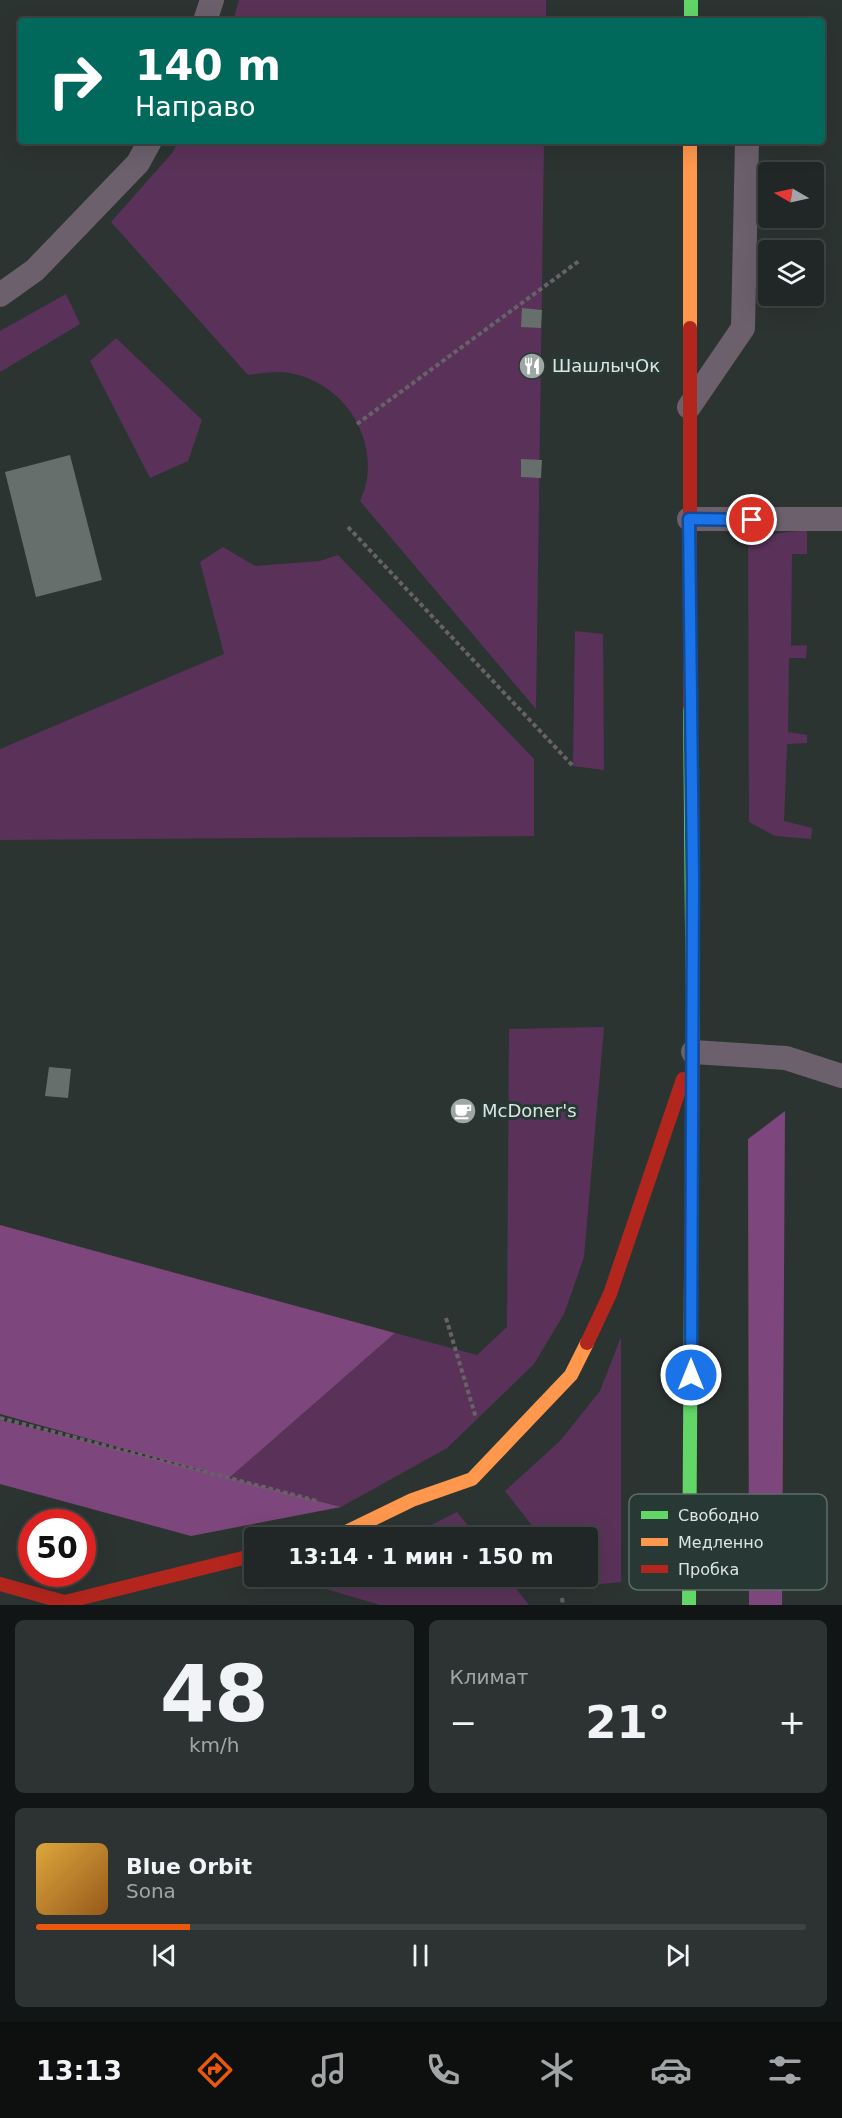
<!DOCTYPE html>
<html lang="ru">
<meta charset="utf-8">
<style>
:root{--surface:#212726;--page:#2d3332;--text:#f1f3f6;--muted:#a2a5a7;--line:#3e4443;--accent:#ea580c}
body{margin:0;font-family:"DejaVu Sans",sans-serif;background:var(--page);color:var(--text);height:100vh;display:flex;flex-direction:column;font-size:22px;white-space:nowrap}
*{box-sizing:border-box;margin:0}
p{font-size:20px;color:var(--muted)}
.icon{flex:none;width:33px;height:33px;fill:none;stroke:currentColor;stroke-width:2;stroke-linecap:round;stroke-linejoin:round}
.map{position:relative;height:1605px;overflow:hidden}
.sheet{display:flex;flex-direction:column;gap:15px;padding:15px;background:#121515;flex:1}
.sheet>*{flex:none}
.top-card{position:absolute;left:18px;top:18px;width:807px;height:126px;border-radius:6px;box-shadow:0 6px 24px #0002,0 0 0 2px var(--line);background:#00695c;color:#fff;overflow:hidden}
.needle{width:39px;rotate:279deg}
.controls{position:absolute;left:758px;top:162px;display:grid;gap:12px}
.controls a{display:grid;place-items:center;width:66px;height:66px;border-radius:6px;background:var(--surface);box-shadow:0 6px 24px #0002,0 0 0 2px var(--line);font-size:30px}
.speed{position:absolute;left:18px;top:1509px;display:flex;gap:12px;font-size:30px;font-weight:700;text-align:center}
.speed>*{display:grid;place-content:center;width:78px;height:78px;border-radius:50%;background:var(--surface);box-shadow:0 6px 24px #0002,0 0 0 2px var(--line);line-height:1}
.speed .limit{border:9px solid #d22;background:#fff;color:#111}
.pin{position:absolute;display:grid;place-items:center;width:51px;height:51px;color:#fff;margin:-26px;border:3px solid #fff;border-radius:50%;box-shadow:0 2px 6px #0007}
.me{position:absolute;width:66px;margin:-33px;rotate:0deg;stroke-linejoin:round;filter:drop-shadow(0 0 4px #0008)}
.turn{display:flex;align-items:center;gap:21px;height:126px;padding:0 18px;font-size:27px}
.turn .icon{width:78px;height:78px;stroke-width:2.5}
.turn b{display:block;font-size:42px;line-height:51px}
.big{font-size:45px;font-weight:700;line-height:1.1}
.sheet .widget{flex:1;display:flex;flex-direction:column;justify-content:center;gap:9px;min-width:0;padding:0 21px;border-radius:9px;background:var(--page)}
.sheet .dial{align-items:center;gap:0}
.dial b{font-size:78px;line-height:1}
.song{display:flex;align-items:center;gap:18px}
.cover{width:72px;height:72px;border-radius:9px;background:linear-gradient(135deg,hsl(40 70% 55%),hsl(30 70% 35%))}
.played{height:6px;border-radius:3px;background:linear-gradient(90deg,var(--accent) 20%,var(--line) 20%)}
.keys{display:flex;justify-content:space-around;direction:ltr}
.heat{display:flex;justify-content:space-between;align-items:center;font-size:33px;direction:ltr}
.sheet .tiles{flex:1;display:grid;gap:15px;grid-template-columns:1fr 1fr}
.widget:last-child{grid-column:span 2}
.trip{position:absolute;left:244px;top:1527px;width:354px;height:60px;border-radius:6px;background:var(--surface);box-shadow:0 6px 24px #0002,0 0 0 2px var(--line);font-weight:700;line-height:60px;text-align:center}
.dock{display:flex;height:96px;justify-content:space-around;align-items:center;background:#0d100f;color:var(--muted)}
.dock .icon{width:42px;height:42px}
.dock .current{color:var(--accent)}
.dock b{font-size:27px;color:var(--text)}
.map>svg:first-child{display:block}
.green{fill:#5a3259}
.forest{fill:#7d467c}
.building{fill:#676f6d}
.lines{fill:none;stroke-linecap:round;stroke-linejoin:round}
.path{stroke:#676168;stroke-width:4;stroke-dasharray:4.5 3;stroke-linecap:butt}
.lane{stroke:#6d606d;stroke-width:24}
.fast{stroke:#63d668;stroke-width:14}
.slow{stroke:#ff974d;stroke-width:14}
.jam{stroke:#b3261e;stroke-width:14}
.route-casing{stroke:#114b97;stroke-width:15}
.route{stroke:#1a73e8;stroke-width:10}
.labels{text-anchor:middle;stroke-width:6;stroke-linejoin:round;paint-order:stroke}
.poi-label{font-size:18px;fill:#dbe5e2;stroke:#283834;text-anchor:start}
.key{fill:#283834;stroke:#5e6c68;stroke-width:1.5}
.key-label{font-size:16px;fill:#dbe5e2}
</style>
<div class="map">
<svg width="842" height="1605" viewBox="0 0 842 1605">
<rect width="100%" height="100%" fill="#2c3432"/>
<path class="green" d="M239,0H546V21H233Z
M178,141H544L536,709L360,501C363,494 366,486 367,479C374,431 341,384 294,374C279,370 263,373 248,375L111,222L173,152Z
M66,294L80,324L0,372V331Z
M116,338L202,420L188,461L150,478L90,361Z
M807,530V554H792L791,646L807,645L806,658H789L788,732L807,735V743L787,744L784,821L812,828L811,839L775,836L749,822L748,537Z
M223,547L255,566L320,561L338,555L534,759V836L0,840V749L224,654L200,562Z
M575,631L603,634L604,770L573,766Z
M604,1027L584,1257L564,1314L534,1364L447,1448L341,1507L229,1478L395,1333L477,1355L507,1327L509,1029Z
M621,1337V1582L590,1585L572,1577L588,1576V1538L541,1537L505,1491L560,1441L600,1391Z
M457,1512L477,1537H408Z
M335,1576L507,1577L529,1605H380L316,1586Z"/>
<path class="forest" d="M785,1111L782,1605H749L748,1139Z
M0,1225L395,1333L229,1478L341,1507L191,1536L0,1484V1420L211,1473L0,1414Z"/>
<path class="building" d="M522,308L542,310L541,328L521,327Z
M70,455L102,580L36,597L5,472Z
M521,459L542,460L541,478L521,477Z
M49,1067L71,1069L68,1098L45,1096Z"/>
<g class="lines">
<path class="path" d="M357,424L579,261
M348,527L573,766
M446,1318L476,1418
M0,1418L317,1501
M562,1598L563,1605"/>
<path class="lane" d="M205,21L212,0
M0,295L35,270L138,163L150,141
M689,407L743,328L747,141
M689,519H842
M693,1052L786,1058L842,1076"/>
<path class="fast" d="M691,0V21
M690,706L693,1042
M689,1605L691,1272"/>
<path class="slow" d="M690,328V141
M328,1538L342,1534L412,1500L472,1479L571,1375L587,1343"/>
<path class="jam" d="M690,328V706
M691,1272L693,1042
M587,1343L610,1294L683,1079
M0,1584L75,1605
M65,1602L255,1555"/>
</g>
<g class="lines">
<defs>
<path id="route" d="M691,1375L693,881L689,519L752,520"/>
</defs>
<use href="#route" class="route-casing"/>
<use href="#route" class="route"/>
</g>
<defs>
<symbol id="restaurant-disc" viewBox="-11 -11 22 22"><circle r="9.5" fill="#9ea7a4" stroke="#283834"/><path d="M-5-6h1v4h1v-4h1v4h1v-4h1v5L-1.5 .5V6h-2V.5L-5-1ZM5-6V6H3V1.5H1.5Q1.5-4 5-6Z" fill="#fff"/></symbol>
<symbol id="cafe-disc" viewBox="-11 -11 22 22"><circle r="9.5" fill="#9ea7a4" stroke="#283834"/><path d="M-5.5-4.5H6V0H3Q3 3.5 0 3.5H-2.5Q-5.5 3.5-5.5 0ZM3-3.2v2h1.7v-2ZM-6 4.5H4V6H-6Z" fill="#fff"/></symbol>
</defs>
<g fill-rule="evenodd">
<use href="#restaurant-disc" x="517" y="351" width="30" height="30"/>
<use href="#cafe-disc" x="448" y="1096" width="30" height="30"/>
</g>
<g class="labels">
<g class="poi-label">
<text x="552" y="372">ШашлычОк</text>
<text x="482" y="1117">McDoner's</text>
</g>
</g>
<rect x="629" y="1494" width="198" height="96" rx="9" class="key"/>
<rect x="641" y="1511" width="27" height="8" fill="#63d668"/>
<rect x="641" y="1538" width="27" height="8" fill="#ff974d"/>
<rect x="641" y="1565" width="27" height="8" fill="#b3261e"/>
<g class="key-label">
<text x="678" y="1521">Свободно</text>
<text x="678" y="1548">Медленно</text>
<text x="678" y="1575">Пробка</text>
</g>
</svg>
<div class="controls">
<a><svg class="needle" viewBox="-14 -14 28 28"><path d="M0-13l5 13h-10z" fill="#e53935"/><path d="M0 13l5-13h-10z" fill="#a2a5a7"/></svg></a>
<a><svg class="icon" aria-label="layers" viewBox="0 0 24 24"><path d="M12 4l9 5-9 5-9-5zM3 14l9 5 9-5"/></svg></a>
</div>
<div class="speed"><div class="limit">50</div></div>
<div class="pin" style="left:752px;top:520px;background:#d93025"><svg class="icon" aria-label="arrive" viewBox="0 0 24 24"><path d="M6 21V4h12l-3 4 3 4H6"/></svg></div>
<svg class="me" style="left:691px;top:1375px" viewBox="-20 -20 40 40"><circle r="17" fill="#1a73e8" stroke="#fff" stroke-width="3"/><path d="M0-11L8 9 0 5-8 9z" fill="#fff"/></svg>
<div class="trip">13:14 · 1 мин · 150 m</div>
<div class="top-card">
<div class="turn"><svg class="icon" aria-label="right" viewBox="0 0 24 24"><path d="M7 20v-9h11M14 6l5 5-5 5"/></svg><div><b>140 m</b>Направо</div></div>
</div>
</div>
<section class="sheet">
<div class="tiles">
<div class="widget dial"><b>48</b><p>km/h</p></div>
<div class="widget"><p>Климат</p>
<div class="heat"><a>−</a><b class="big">21°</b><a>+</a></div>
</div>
<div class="widget">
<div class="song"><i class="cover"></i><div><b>Blue Orbit</b><p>Sona</p></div></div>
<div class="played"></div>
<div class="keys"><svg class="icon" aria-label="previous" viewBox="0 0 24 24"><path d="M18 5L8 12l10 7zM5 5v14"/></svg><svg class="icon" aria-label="pause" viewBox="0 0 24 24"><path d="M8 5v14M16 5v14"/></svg><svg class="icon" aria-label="next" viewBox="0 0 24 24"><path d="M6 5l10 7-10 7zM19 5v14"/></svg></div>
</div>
</div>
</section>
<nav class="dock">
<b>13:13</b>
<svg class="icon current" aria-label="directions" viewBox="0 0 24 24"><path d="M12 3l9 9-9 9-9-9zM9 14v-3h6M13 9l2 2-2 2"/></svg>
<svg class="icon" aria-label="music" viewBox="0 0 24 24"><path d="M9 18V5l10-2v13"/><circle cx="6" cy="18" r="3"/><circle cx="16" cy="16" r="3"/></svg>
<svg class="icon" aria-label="phone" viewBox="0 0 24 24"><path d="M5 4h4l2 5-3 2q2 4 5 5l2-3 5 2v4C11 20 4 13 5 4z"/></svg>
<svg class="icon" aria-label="climate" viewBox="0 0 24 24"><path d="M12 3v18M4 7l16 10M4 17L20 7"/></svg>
<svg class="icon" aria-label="car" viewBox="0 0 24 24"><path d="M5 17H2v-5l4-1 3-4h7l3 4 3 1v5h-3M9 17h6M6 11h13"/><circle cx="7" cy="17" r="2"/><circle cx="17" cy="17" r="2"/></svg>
<svg class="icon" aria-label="filters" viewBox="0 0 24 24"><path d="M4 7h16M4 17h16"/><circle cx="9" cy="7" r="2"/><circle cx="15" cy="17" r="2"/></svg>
</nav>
